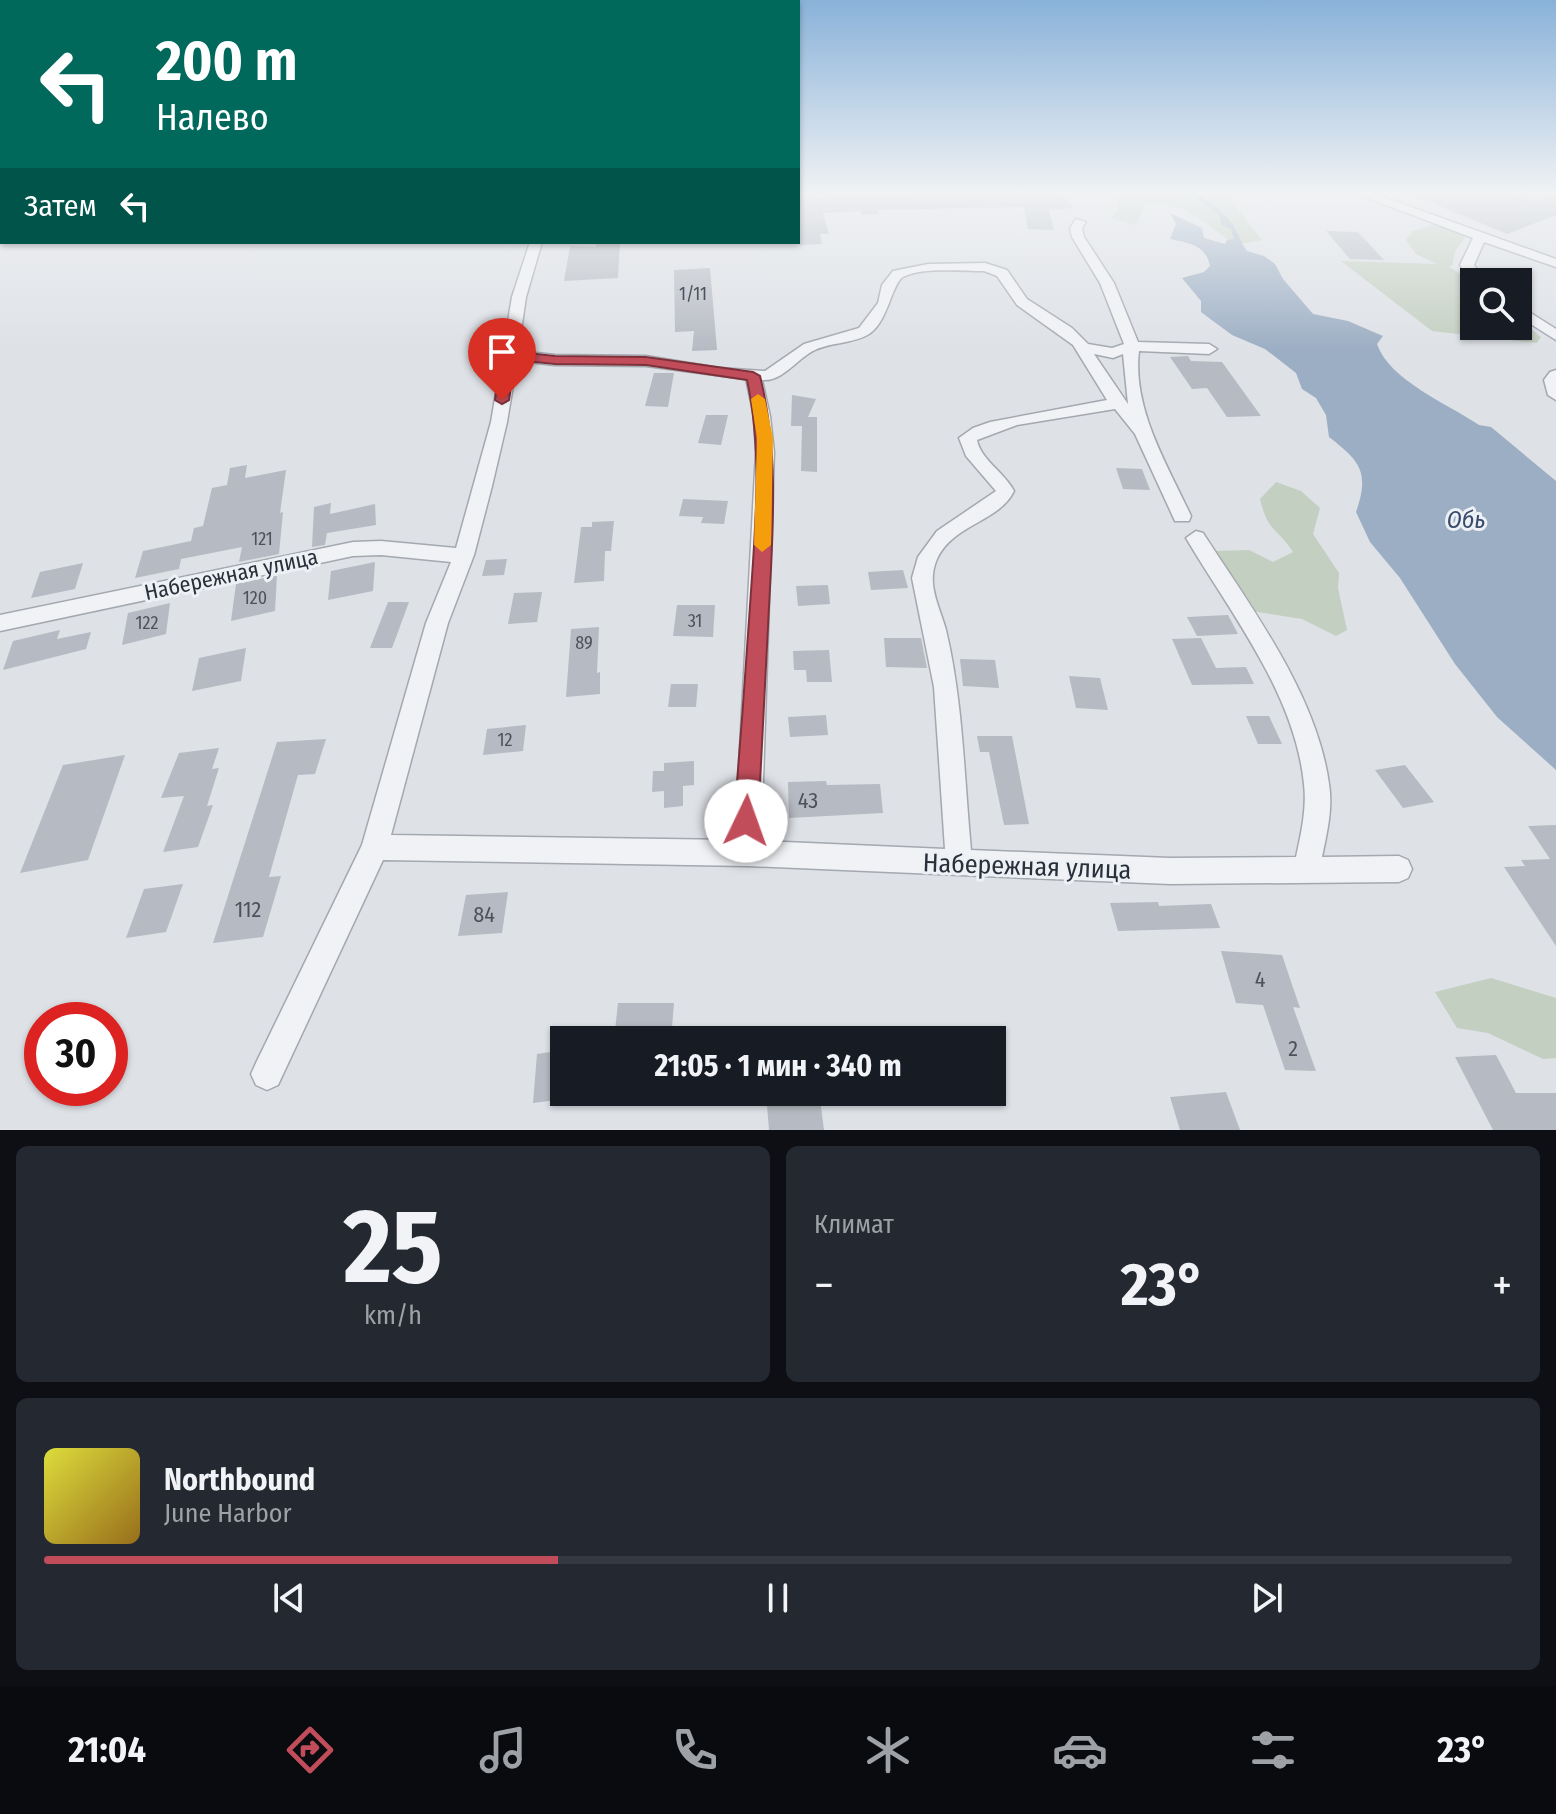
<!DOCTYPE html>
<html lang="ru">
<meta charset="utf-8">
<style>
:root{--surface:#171b24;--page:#242831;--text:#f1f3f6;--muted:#9ea1a6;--line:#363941;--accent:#c14d5b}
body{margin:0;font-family:"Fira Sans Condensed",sans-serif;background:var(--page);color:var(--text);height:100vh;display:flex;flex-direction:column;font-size:30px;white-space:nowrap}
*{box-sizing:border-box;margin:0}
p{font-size:26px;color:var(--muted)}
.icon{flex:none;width:44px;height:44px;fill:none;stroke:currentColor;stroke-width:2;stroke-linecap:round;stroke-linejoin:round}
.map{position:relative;height:1130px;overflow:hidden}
.details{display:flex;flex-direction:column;gap:16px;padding:16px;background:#0d0f14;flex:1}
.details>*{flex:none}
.hud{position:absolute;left:0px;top:0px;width:800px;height:244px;box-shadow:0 2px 6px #0004;background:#00695c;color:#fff;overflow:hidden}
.tools{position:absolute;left:1460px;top:268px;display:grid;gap:16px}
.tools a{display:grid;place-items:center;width:72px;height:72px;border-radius:0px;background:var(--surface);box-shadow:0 2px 6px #0004;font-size:40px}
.speed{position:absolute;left:24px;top:1002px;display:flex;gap:16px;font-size:40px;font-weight:700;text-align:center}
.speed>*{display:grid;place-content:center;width:104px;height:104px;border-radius:50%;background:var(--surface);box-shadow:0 2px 6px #0004;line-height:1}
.speed .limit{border:12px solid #d22;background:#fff;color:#111}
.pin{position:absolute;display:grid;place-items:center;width:68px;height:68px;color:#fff;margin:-82px -34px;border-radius:50% 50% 50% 0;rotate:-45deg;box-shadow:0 0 8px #0007}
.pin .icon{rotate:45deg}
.me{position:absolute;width:88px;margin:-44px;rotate:3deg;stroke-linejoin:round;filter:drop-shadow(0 0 6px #0008)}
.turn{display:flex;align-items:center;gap:28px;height:168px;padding:0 24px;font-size:36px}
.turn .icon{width:104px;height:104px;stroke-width:2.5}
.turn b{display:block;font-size:56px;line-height:68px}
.then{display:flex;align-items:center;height:76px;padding:0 24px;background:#0003;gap:16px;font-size:30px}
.big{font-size:60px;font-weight:700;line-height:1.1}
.details .widget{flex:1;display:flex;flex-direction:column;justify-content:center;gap:12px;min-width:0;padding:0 28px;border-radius:12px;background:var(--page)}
.details .dial{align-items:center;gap:0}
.dial b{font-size:104px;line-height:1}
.song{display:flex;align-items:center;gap:24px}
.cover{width:96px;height:96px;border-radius:12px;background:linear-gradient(135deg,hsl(60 70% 55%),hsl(40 70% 35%))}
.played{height:8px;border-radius:4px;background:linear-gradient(90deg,var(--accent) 35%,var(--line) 35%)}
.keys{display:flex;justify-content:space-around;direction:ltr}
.heat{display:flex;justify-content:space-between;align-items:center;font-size:44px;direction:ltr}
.details .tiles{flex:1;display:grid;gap:16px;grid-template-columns:1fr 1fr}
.widget:last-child{grid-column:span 2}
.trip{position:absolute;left:550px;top:1026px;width:456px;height:80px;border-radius:0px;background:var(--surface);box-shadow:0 2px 6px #0004;font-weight:700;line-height:80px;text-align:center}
.tab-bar{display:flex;height:128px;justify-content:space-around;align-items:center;background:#090b0e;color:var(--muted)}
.tab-bar .icon{width:56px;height:56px}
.tab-bar .active{color:var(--accent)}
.tab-bar b{font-size:36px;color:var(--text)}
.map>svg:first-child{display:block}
.green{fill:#c3cfc0}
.water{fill:#9caec3}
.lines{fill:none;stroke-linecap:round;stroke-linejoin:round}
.stream{stroke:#9caec3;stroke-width:4}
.building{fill:#b6bac2}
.minor-casing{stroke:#a4a8af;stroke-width:3}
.minor{fill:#f0f2f5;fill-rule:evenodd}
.route{fill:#c14d5b;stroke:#7d323b;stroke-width:2}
.slow{fill:#f59e0b}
.labels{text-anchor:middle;stroke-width:6;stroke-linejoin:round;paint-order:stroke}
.number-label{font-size:18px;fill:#4c525d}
.street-label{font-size:22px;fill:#292f3b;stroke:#edf0f4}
.near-number-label{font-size:22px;fill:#4c525d}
.water-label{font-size:24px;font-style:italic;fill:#374c6b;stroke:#edf0f4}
.near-street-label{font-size:26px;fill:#292f3b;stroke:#edf0f4}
</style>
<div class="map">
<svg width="1556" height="1130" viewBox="0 0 1556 1130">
<rect width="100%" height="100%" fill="#dee1e6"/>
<path class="green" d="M1121,192H1224L1262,240L1235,245C1209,225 1180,198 1146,203L1136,225L1111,218L1117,211Z
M1433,224L1461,233L1465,238L1455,251L1452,266H1448L1474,283V326H1518V318L1541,337L1537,343L1432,331L1341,261L1437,264L1416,254L1406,240L1413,231Z
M1276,482L1301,491L1320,508L1313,534L1339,573L1338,588L1347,630L1336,636L1302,619L1252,611L1216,551L1249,550L1273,562L1293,552C1277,527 1268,533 1260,499Z
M1491,978L1556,998V1058L1543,1059L1488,1033L1457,1028L1435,992Z"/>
<path class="water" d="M1219,212C1237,222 1236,236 1247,251L1264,256L1275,264L1283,279L1313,314L1348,321L1383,336L1377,344C1389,380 1448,404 1479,425L1491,427L1556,481V770L1497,717L1455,664L1400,578L1370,542L1356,512C1370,472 1360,461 1329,437L1326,415L1316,398L1302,389L1296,373L1265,349L1232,335L1201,312V301L1182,278L1204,272L1210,266C1206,245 1189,243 1170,239L1176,224L1170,213L1202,228L1204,238L1225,244L1227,240L1234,239L1231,229L1221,225Z"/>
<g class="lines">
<path class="stream" d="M1191,192L1219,212"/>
</g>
<path class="building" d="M937,192H1059L1073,208L1049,210L1054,230L1028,229L1024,207L878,210L879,214L862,215L860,211L823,213L829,234H820L822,244L798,245V199Z
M1406,192H1508L1534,201L1556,193V215L1507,234Z
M1326,231L1358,232L1384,260L1350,259Z
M596,242H620L618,278L564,281L570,246L596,247Z
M710,268L717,350L692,351L694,331L675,332L674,270Z
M1188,356L1191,361L1222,362L1261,416L1227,417L1207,388L1192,389L1170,357Z
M654,373H674L668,407L645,406Z
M792,395L816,399L808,417H817V472L801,471L802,426H791Z
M706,415H728L721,445L698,443Z
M247,465L245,478L286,470L280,513L283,512L279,554L239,562L242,547L181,559L179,569L135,578L143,551L191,541L194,528L203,526L212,488L227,485L230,468Z
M1116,468L1142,469L1150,490L1123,489Z
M683,499L728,501L724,524L701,523L703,517L679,516Z
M331,503L330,514L375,504L376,525L327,533L325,545L312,547L314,507Z
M614,521L611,551H605L604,581L574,583L581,527H592V522Z
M507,559L504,575L482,576L486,560Z
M375,562L373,591L328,600L331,571Z
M83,563L75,589L31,598L40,572Z
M903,570L908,588L871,590L868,572Z
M277,575L275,611L231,621L236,584Z
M828,585L830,604L798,606L796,586Z
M542,592L537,622L508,624L514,593Z
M388,602H409L392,648H370Z
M170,603L166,634L122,645L128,613Z
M677,605H715L713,637L673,636Z
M1228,615L1238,634L1197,636L1187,617Z
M599,627L597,673L600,672V694L566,697L571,629Z
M60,630L57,639L91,632L86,649L3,670L13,641Z
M884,638H921L927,668L886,667Z
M1201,638L1216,668L1246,667L1254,684L1192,685L1172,639Z
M246,648L241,681L192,691L199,658Z
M829,650L832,682H807L806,670H794L793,651Z
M960,659L995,660L999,688L963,686Z
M1069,676L1100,678L1108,710L1076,708Z
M671,684H698L696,707H668Z
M826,715L828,735L790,737L788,717Z
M1246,716H1269L1282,744H1258Z
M526,725L523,751L483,755L487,729Z
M977,736H1012L1029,824L1004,825L989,752H980Z
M326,739L315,774L298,775L269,877L281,876L263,937L213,943L277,742Z
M219,748L212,769L219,768L207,806L213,805L198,847L163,852L184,796L161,798L179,753Z
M125,755L88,860L20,873L63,765Z
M694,761V785L683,786V806L664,808V791L652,792L653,771H664V763Z
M1405,765L1434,802L1403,808L1375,770Z
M826,781L827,785L880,784L883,813L789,818L788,782Z
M1556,825V946L1504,867L1525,866L1521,860L1550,859L1528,826Z
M183,884L166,932L126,938L144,889Z
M508,892L502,933L458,936L466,895Z
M1158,902L1159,906L1211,904L1220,928L1118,931L1110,903Z
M1221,951L1282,955L1300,1008L1293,1007L1316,1071L1285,1070L1263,1005L1236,1003Z
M618,1003H674L671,1040H614Z
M564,1050V1099L533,1103L537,1054Z
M1496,1055L1516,1093H1556V1130H1493L1455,1057Z
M766,1092H819L824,1130H769Z
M1226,1092L1240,1130H1180L1170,1097Z"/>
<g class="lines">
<defs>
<path id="minor" d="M1352,192H1369L1556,259V267L1484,242L1474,265L1486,282H1474V285L1460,265L1473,238Z
M1076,219L1086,222L1082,228L1084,237L1114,283L1138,342L1209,344L1217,349L1209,354L1139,351C1132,409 1168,466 1191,516L1189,521H1175L1135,434L1115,409L1017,425L977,440C981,460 1004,472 1014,491C999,522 953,524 937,559C926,584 939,605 946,630C963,701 964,776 971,850L1170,858L1296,857C1301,834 1307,808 1304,784C1295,694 1231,614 1186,538L1196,531L1203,533C1251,607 1317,695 1329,784C1333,808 1327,833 1322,857L1399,856L1408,860L1412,869L1408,878L1399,882L1170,884L748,866L383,860L278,1085L267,1090L256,1085L251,1074L256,1063L362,845L426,623L451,562L381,555L353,556L0,631V615L353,542L381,541L456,548L491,422L512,297L530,242H542L526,297L518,351L555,355L646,356L719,368L765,371L804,344L859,328L878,303L882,285L893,271L928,264L985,263L1007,270L1027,299L1072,328L1088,344L1112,348L1124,344L1100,283L1072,237L1070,228ZM984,271L997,276L1017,305L1073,345L1107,400L990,422L973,428L959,438L966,456L996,491L937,531L918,557L912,578L934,687L945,849L761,841L774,452L770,416L762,380C783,382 797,358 815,350C831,342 853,344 869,334C888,322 892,283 903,277C920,267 963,271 984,271ZM1094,354L1113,358L1123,354L1128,404ZM517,361L555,365L646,366L746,379L754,416L756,452L735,840L391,835L448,623L474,555L492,486L507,422Z
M1518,305L1556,329V340L1518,316Z
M1556,370V400L1548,395L1544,380L1550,372Z"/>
</defs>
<use href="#minor" class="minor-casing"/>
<use href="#minor" class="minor"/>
</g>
<linearGradient id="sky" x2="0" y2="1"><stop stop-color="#89b2d9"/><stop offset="0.55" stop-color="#f0f2f4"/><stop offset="1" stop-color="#f0f2f4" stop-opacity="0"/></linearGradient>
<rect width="1556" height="350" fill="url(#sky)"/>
<path class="route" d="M508,351L555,356L646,357L753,372L760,376C779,452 773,530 769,607C765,679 762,750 758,821L754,829L746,832L738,829L734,821C740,749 745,678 750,606C755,531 763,454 747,380L646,365L555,364L515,360L509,400L502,404L495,400L501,355Z"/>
<path class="slow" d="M758,394L765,399L773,438L771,545L762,552L754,545L757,438L751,399Z"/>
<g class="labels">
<g class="number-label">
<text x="693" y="300">1/11</text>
<text x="262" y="545">121</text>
<text x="255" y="604">120</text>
<text x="695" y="627">31</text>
<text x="147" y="629">122</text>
<text x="584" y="649">89</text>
<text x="505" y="746">12</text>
</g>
<g class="street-label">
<text transform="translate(231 574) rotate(-12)" y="8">Набережная улица</text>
</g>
<g class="near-number-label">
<text x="808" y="808">43</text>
<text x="248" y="917">112</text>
<text x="484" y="922">84</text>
<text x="1260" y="987">4</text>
<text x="1293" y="1056">2</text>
</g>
<g class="water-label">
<text x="1466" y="528">Обь</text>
</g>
<g class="near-street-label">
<text transform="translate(1027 866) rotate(2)" y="9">Набережная улица</text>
</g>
</g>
</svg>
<div class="tools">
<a><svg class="icon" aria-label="search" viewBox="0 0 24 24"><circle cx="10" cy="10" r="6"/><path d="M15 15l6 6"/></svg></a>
</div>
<div class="speed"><div class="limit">30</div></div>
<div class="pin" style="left:502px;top:400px;background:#d93025"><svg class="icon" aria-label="arrive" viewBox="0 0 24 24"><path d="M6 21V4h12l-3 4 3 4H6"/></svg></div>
<svg class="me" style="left:746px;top:821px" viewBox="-20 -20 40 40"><circle r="19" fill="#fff"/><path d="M0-13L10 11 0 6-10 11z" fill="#c14d5b"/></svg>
<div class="trip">21:05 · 1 мин · 340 m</div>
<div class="hud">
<div class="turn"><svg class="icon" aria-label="left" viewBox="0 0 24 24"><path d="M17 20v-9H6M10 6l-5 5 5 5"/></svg><div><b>200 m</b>Налево</div></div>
<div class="then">Затем<svg class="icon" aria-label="left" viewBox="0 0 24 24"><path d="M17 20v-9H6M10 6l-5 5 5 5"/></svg></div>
</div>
</div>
<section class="details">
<div class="tiles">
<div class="widget dial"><b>25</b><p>km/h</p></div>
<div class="widget"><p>Климат</p>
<div class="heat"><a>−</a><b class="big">23°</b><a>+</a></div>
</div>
<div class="widget">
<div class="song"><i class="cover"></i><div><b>Northbound</b><p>June Harbor</p></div></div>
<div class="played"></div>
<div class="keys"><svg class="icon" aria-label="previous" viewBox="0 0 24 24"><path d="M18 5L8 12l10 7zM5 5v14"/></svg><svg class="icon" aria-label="pause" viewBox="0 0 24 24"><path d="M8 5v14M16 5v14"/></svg><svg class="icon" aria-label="next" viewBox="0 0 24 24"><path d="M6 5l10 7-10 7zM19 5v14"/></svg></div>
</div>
</div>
</section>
<nav class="tab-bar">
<b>21:04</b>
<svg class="icon active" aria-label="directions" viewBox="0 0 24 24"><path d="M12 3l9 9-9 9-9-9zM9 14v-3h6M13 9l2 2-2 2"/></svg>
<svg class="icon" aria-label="music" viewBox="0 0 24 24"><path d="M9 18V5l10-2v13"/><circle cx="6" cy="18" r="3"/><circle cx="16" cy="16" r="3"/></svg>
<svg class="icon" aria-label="phone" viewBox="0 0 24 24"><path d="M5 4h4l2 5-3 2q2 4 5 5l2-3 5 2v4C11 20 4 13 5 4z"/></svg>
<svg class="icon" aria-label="climate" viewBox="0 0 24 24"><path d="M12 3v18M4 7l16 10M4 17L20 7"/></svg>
<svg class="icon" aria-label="car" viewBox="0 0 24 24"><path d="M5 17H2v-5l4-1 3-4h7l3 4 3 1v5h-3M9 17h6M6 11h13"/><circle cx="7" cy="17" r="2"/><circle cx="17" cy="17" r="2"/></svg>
<svg class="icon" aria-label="filters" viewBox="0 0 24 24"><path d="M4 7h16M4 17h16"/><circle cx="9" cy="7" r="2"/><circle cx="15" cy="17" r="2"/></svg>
<b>23°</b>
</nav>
